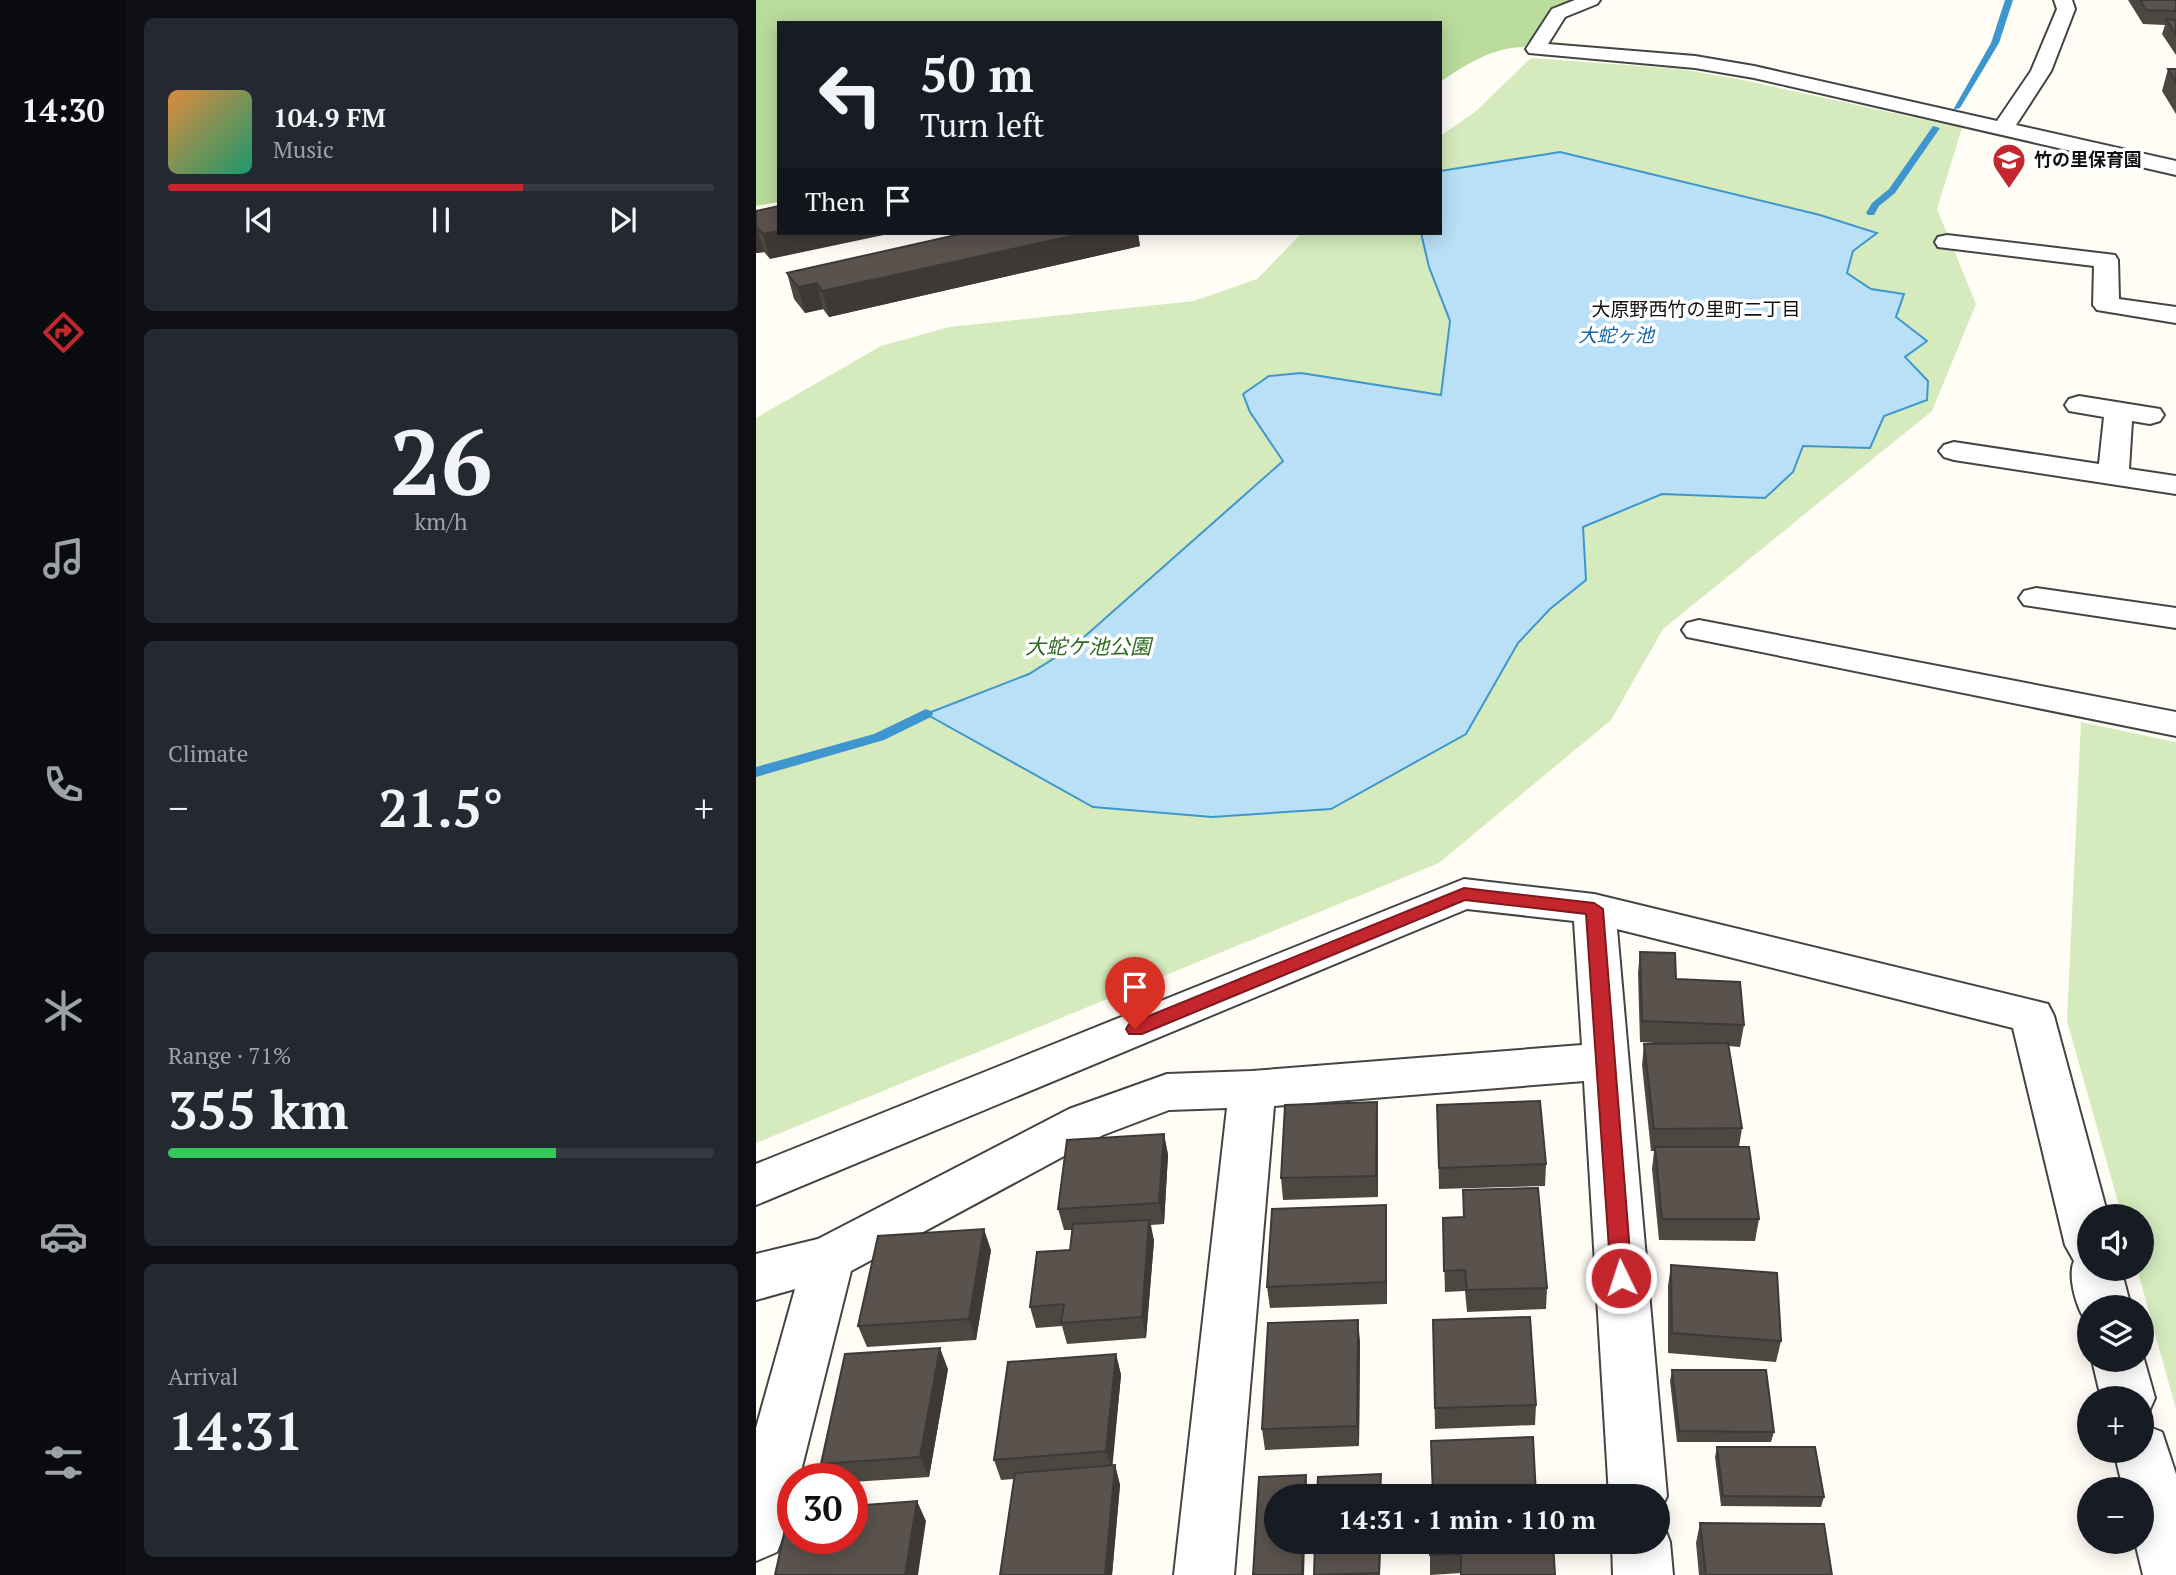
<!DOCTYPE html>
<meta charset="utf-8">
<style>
:root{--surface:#171b24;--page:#242831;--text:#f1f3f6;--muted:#9ea1a6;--line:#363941;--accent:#c4262e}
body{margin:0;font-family:"PT Serif","Noto Sans JP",serif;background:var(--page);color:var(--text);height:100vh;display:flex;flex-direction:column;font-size:26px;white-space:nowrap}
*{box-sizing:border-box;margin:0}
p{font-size:23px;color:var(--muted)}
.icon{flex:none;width:38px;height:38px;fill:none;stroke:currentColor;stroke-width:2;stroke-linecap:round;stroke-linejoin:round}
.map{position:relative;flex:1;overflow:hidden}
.drawer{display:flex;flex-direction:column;gap:18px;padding:18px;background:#0d0f14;width:630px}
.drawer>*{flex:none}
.hud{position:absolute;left:21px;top:21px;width:665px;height:214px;border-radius:0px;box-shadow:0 4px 18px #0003;background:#171b24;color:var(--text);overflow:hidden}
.fabs{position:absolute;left:1321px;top:1204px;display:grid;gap:14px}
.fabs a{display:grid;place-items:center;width:77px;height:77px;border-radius:50%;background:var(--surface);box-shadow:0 4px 18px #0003;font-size:35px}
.speed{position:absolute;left:21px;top:1463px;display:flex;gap:14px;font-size:35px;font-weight:700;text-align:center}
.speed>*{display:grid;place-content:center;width:91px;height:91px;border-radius:50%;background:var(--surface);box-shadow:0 4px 18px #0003;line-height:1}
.speed .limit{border:10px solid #d22;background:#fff;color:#111}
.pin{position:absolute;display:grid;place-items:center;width:60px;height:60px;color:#fff;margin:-72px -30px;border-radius:50% 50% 50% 0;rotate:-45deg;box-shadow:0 0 7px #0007}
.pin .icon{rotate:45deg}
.me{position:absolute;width:77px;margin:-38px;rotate:356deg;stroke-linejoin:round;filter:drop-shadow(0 0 5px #0008)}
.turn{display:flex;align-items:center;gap:24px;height:147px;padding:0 28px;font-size:32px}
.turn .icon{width:91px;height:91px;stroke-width:2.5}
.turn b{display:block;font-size:49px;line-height:60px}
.then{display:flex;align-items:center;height:66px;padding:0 28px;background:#0003;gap:14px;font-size:26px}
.big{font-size:52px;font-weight:800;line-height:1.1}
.drawer .widget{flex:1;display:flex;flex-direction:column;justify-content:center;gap:10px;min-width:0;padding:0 24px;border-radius:10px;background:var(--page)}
.drawer .dial{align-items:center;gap:0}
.dial b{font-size:91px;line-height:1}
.song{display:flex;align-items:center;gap:21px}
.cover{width:84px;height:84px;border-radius:10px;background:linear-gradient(135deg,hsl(30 70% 55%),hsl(160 70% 35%))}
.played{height:7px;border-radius:4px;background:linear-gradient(90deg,var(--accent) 65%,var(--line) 65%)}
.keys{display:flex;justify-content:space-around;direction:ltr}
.heat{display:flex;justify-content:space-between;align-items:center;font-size:38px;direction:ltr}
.charge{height:10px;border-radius:5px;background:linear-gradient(90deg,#34c759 71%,var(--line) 0)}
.trip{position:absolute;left:508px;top:1484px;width:406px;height:70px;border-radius:35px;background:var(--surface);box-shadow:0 4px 18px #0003;font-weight:800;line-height:70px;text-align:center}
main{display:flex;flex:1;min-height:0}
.tab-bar{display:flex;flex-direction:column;width:126px;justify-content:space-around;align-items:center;background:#090b0e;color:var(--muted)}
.tab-bar .icon{width:49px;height:49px}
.tab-bar .selected{color:var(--accent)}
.tab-bar b{font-size:32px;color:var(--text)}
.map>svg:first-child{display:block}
.green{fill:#d5ebbd}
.forest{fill:#b9dc9c}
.water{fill:#b9e0f7;stroke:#3f96cf;stroke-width:2}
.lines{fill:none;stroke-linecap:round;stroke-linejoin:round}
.stream{fill:#3f96cf;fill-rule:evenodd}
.minor-casing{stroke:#444;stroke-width:4}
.minor{fill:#fff;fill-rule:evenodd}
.wall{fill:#4d4742}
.shaded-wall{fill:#3f3936}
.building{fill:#5a524d;stroke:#3f3936;stroke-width:2}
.route{fill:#c4262e;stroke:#7f191e;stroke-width:2}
.labels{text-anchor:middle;stroke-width:7;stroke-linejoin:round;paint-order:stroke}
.far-poi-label{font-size:18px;font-weight:bold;fill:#111;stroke:#fff;text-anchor:start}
.far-neighbourhood-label{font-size:19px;fill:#111;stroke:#fff}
.far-water-label{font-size:19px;font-style:italic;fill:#1768a6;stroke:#fff}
.park-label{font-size:21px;font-style:italic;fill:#2f6b1f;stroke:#fff}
</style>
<main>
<nav class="tab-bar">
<b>14:30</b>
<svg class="icon selected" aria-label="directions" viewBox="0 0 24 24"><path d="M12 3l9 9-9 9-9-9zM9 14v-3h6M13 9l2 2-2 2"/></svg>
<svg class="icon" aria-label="music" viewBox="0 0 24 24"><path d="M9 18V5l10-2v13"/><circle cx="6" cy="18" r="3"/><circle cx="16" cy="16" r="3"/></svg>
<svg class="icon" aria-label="phone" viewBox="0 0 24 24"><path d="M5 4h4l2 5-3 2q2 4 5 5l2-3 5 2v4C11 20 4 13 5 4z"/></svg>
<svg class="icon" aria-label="climate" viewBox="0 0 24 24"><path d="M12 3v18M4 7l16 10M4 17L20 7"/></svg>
<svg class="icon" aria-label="car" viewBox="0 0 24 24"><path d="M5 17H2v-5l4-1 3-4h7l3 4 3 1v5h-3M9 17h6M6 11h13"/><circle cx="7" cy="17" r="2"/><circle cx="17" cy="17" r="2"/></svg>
<svg class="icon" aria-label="filters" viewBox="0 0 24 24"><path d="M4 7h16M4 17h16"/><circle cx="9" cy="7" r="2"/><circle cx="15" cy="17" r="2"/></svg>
</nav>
<section class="drawer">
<div class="widget">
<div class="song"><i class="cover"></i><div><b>104.9 FM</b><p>Music</p></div></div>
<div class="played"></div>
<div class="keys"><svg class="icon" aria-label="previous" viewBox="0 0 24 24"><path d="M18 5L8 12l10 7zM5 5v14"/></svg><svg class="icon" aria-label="pause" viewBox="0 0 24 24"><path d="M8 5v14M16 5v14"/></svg><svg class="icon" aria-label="next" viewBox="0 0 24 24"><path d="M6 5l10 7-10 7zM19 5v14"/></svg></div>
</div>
<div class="widget dial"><b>26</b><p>km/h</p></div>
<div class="widget"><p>Climate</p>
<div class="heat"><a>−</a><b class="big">21.5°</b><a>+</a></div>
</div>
<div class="widget"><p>Range · 71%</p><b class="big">355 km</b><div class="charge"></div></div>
<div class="widget"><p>Arrival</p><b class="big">14:31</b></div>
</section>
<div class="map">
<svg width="1420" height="1575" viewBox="0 0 1420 1575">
<rect width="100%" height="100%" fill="#fffdf5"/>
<path class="green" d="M775,58L925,69L987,80L1206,128L1181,209L1220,304L1176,411L907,629L855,720L683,863L0,1143V418L125,346L193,327L438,301L501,279L546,233H684V136L719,112Z
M1325,722L1420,742V1409L1381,1269H1386V1216H1366L1311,1021Z"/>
<path class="forest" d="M0,0H816L794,8L795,14L768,47C735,48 711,64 684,82V23H23V202L0,206Z"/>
<path class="water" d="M804,152L1064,215L1121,233L1097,251L1091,273L1115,289L1148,294L1140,317L1171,341L1149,357L1172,381L1171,400L1128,416L1114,448L1047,446L1037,472L1009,498L906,494L827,527L830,580L794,609L762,643L710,734L575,809L456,817L337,807L170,714L273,674L319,645L527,461L494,412L487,394L513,376L545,373L685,395L694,321L673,267L665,233H684V171Z"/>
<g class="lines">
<path class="stream" d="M1249,0H1257L1243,43L1204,108L1197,110L1235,43Z
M1177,126L1184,128L1139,193L1123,206L1118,215H1112L1110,213L1116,203L1133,189Z
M170,709L175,711L177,714L175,717L128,740L0,777V767L118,734Z"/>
<defs>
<path id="minor" d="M819,0H844L841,4L809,17L792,44L939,56L998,66L1241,121L1275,71L1301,9L1298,0H1316L1319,9L1295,71L1260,125L1420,161V175L998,78L939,68L773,53L770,49L796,9Z
M1191,235L1359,255L1362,260L1363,299L1420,307V323L1341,310L1337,305L1338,266L1182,247L1179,242L1182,237Z
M1323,396L1404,409L1408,415L1404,421L1394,424L1376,421L1373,469L1420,476V494L1198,460L1188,457L1183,451L1188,445L1198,442L1343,464L1348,417L1313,411L1309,405L1313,399Z
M1280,588L1420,608V628L1268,605L1263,598L1268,591Z
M943,620L1420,712V736L931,637L926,630L931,623Z
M708,879L838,894L1292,1004L1298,1016L1352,1216H1334V1269H1365L1375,1307H1334V1325C1321,1314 1311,1276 1318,1261L1309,1245L1257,1028L861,929L911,1496L902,1516L901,1496H853L828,1081L518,1106L478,1575H418L471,1108L413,1110L347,1135L95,1271L43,1479H37C37,1505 31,1528 21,1552L0,1561V1428L39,1289L0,1300V1254L62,1239L313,1109L411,1074L496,1071L826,1045L818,921L711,909L0,1205V1164Z
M1386,1352L1399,1398L1391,1416L1386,1418V1398H1345L1336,1360H1386Z
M1386,1424L1406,1432L1420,1474V1575H1387L1379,1542H1386V1489H1367L1358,1451H1386Z
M901,1520L906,1521L914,1542L917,1575H857L856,1542H901Z"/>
</defs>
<use href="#minor" class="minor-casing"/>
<use href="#minor" class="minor"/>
</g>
<path class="wall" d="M1372,0H1420V55L1406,34L1409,25L1387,24Z
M1412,69H1420V114L1406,91Z
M23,206L14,259L8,252L0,253V211Z
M209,233H386L382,234L384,246L73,317L67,309L49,313L38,299L31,273Z
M884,952L920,979L988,1025L984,1047L972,1046L986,1128L983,1147L1003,1219L999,1241L903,1240L896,1169L898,1151H895L886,1065L888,1044H912L884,1042L882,973Z
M681,1105L790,1164L789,1186L683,1189Z
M622,1124V1197L527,1200L525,1178Z
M408,1134L412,1155L408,1224L395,1225L398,1241L390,1338L311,1344L306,1326L280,1328L274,1307L314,1250L316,1230H308L302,1209Z
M630,1205L631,1226V1304L514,1308L511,1287Z
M687,1218L791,1288L790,1309L711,1312L709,1291L689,1292Z
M235,1250L220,1340L111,1347L102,1326Z
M915,1265L1025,1341L1020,1362L912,1353V1286Z
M677,1320L780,1405L779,1425L679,1429Z
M604,1341L603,1446L509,1450L506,1429Z
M360,1354L365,1375L356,1465H359L364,1485L356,1575H244L258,1479L245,1480L238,1460Z
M192,1369L173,1477L96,1482V1479H73L65,1464Z
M916,1370L1018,1432L1015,1442H921L914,1381Z
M961,1447L1068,1497L1065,1507L965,1506L959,1457Z
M944,1523L1076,1575H943L940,1543Z
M625,1542L624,1575H558Z
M674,1542H797L705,1573L674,1575Z"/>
<path class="shaded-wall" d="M0,227H1L8,252L0,253Z
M23,231V233H137L14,259L7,234Z
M329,233H386L382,234L384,246L73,317L66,291Z
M61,283L67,309L49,313L42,287Z
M621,1102L622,1124V1197L620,1176Z
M408,1134L412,1155L408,1224L403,1203Z
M630,1205L631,1226V1304L630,1282Z
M393,1220L398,1241L390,1338L386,1317Z
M228,1229L235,1250L220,1340L213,1319Z
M602,1320L604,1341L603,1446L601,1426Z
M184,1348L192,1369L173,1477L164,1457Z
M360,1354L365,1375L356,1471L350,1451Z
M359,1465L364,1485L356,1575H349Z
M550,1475L551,1486V1496H549Z
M161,1501L170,1521L162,1575H149Z
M547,1542H549L548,1575H546Z"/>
<path class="building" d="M1384,0H1420V11L1390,10Z
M1410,19L1420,20V35Z
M1412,69H1420V82Z
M23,206V231L7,234L0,227V211Z
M209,233H329L66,291L61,283L42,287L31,273Z
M884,952L919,953L920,979L984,982L988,1025L886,1021Z
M972,1043L986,1128L898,1129L888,1044Z
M784,1101L790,1164L683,1168L681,1105Z
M621,1102L620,1176L525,1178L529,1105Z
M408,1134L403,1203L302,1209L311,1140Z
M899,1147H993L1003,1219H906Z
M782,1188L791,1288L711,1290L709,1270L688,1271L687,1218L708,1217L707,1190Z
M630,1205V1282L511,1287L516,1209Z
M393,1220L386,1317L305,1323L308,1304L274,1307L281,1252L314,1250L317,1224Z
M228,1229L213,1319L102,1326L122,1236Z
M915,1265L1021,1273L1025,1341L916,1333Z
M774,1317L780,1405L679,1408L677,1320Z
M602,1320L601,1426L506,1429L512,1323Z
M184,1348L164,1457L65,1464L89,1354Z
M360,1354L350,1451L238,1460L252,1362Z
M916,1370H1010L1018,1432L923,1431Z
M777,1437L780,1496H677L675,1441Z
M961,1447H1059L1068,1497L967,1496Z
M359,1465L349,1575H244L259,1473Z
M625,1474L624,1496H561L562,1477Z
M550,1475L549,1496H520V1542H547L546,1575H497L503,1477Z
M161,1501L149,1575H19L33,1511H37V1538H96V1506Z
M944,1523L1068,1524L1076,1575H950Z
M559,1542H624L623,1573L558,1575Z
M674,1542H797L799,1575H705V1554L674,1555Z"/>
<path class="route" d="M708,888L838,903L847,909L876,1278L873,1285L865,1288L858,1285L855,1278L830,914L709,900L386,1034H373L370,1029L373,1024Z"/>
<defs>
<symbol id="school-pin" viewBox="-11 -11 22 30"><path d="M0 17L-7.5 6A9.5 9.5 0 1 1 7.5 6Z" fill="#c4262e" stroke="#fff"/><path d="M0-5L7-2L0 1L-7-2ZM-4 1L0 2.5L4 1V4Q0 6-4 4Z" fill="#fff"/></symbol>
</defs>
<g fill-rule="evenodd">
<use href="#school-pin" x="1234" y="141" width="38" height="52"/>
</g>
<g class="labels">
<g class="far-poi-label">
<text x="1278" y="166">竹の里保育園</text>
</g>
<g class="far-neighbourhood-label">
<text x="940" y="316">大原野西竹の里町二丁目</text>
</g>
<g class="far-water-label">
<text x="860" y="342">大蛇ヶ池</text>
</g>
<g class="park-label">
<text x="332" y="654">大蛇ケ池公園</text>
</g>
</g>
</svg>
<div class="fabs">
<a><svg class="icon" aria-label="sound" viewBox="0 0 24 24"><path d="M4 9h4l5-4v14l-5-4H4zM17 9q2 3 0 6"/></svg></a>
<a><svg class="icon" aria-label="layers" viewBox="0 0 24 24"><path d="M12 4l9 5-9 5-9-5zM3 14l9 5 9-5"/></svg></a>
<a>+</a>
<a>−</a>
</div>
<div class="speed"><div class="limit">30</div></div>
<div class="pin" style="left:379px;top:1029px;background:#d93025"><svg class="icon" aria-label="arrive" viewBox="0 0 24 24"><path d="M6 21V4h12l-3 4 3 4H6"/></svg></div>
<svg class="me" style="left:865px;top:1278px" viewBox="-20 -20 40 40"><circle r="17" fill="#c4262e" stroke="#fff" stroke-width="3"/><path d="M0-11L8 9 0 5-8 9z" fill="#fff"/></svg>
<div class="trip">14:31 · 1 min · 110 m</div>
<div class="hud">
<div class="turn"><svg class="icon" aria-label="left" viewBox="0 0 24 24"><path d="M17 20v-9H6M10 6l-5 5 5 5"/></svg><div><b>50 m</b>Turn left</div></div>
<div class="then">Then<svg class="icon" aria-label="arrive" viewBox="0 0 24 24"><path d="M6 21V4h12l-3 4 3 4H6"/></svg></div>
</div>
</div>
</main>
